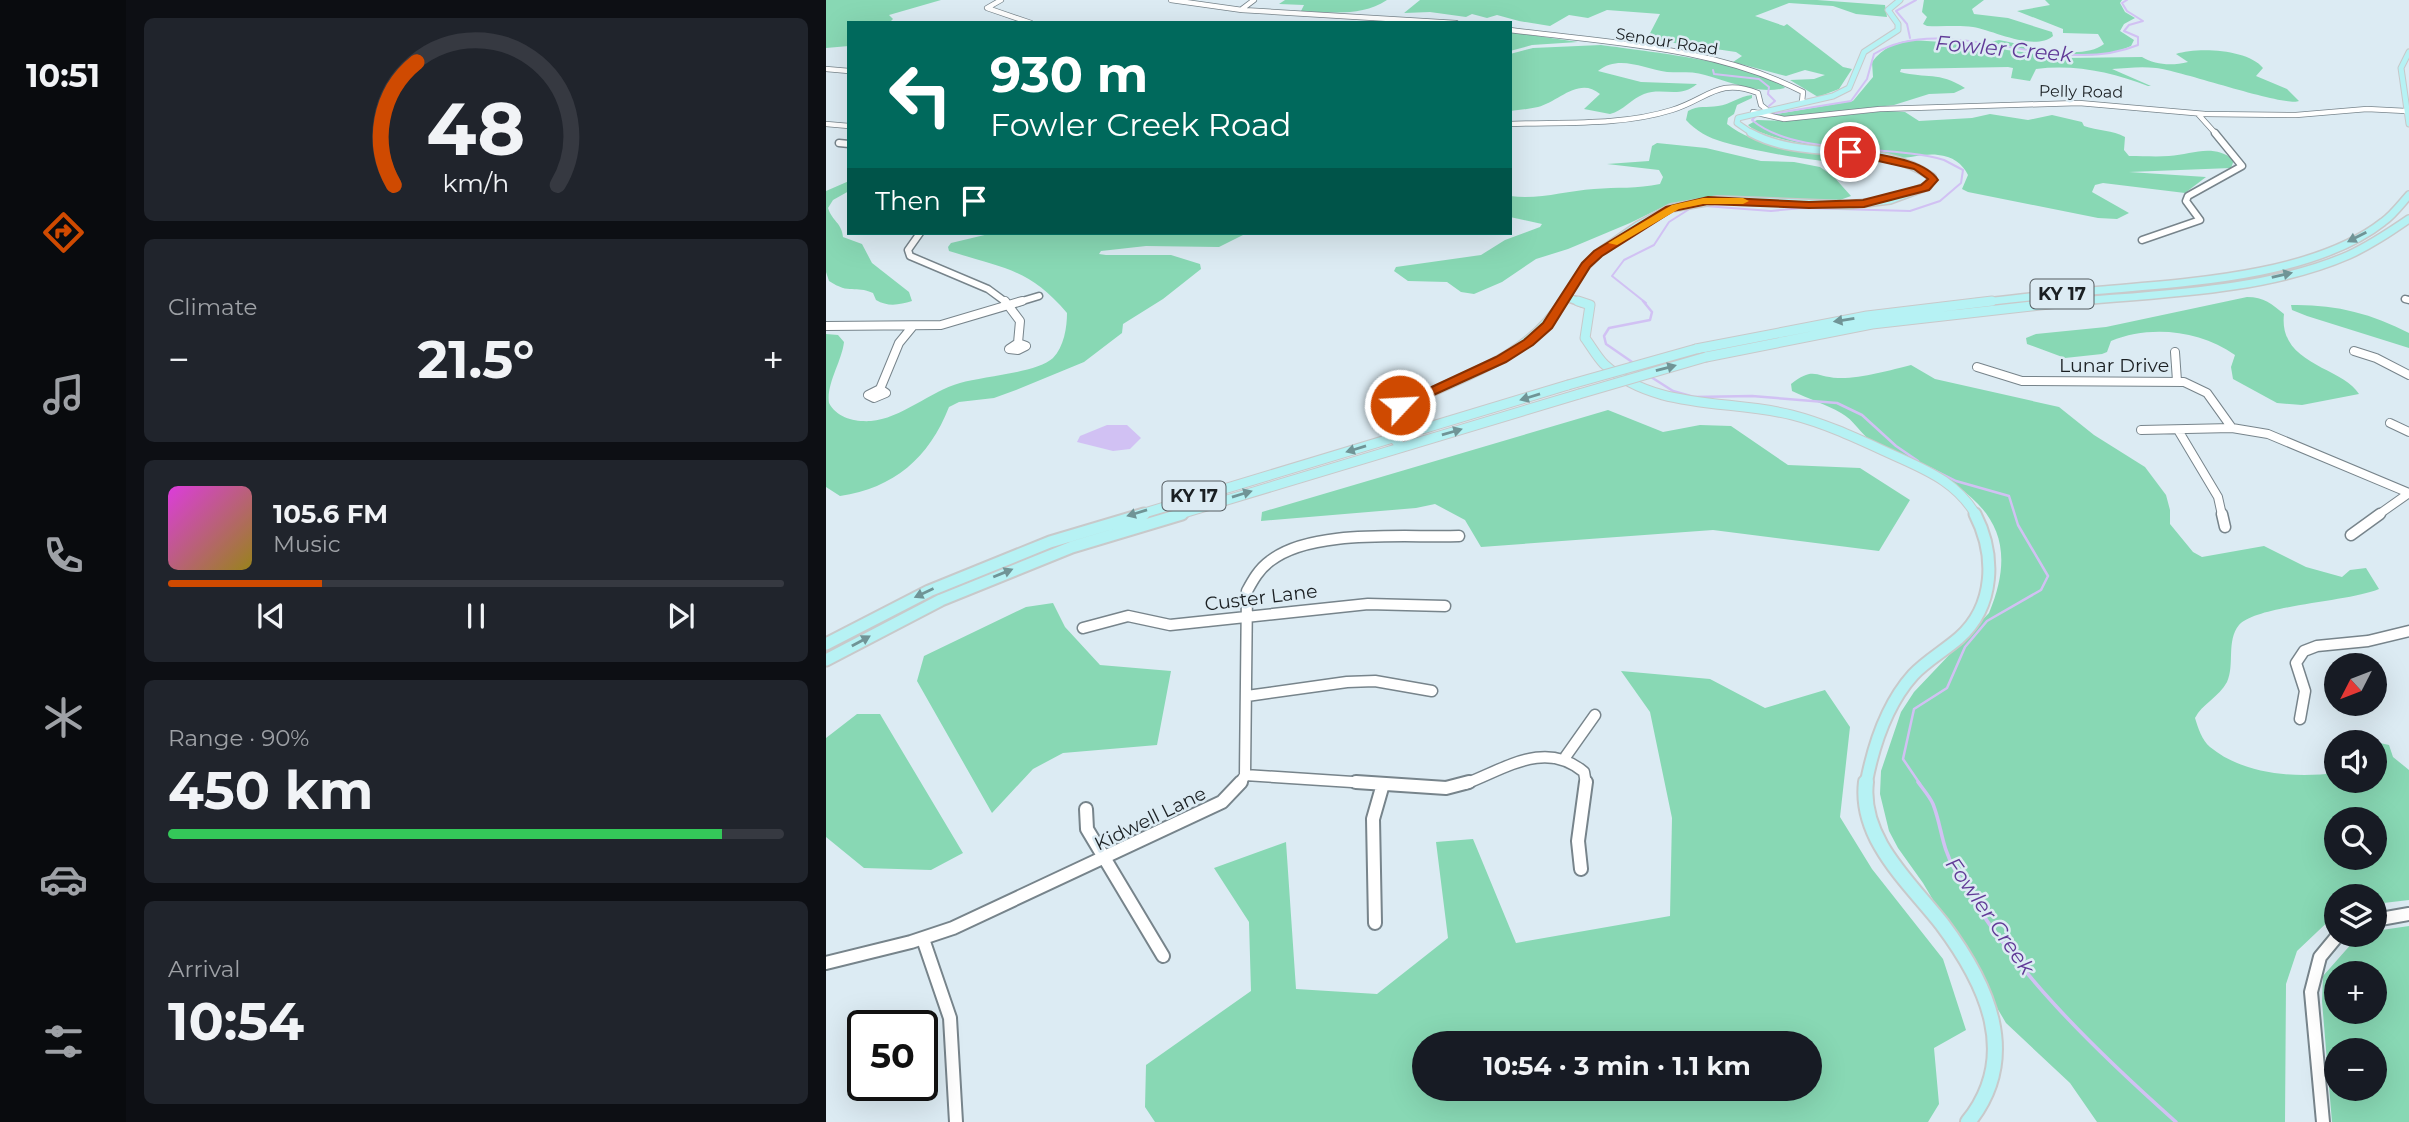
<!DOCTYPE html>
<meta charset="utf-8">
<style>
:root{--surface:#171b24;--page:#20242c;--text:#f1f3f6;--muted:#9ea1a6;--line:#363941;--accent:#cf4a01}
body{margin:0;font-family:Montserrat,sans-serif;background:var(--page);color:var(--text);height:100vh;display:flex;flex-direction:column;font-size:26px;white-space:nowrap}
*{box-sizing:border-box;margin:0}
p{font-size:23px;color:var(--muted)}
.icon{flex:none;width:38px;height:38px;fill:none;stroke:currentColor;stroke-width:2;stroke-linecap:round;stroke-linejoin:round}
.map{position:relative;flex:1;overflow:hidden}
.side{display:flex;flex-direction:column;gap:18px;padding:18px;background:#0d0f14;width:700px}
.side>*{flex:none}
.guide{position:absolute;left:21px;top:21px;width:665px;height:214px;border-radius:0px;box-shadow:0 7px 28px #0002;background:#00695c;color:#fff;overflow:hidden}
.needle{width:46px;rotate:228deg}
.buttons{position:absolute;left:1498px;top:653px;display:grid;gap:14px}
.buttons a{display:grid;place-items:center;width:63px;height:63px;border-radius:50%;background:var(--surface);box-shadow:0 7px 28px #0002;font-size:35px}
.speed{position:absolute;left:21px;top:1010px;display:flex;gap:14px;font-size:35px;font-weight:700;text-align:center}
.speed>*{display:grid;place-content:center;width:91px;height:91px;border-radius:50%;background:var(--surface);box-shadow:0 7px 28px #0002;line-height:1}
.speed .limit{border:4px solid #111;border-radius:10px;background:#fff;color:#111}
.pin{position:absolute;display:grid;place-items:center;width:60px;height:60px;color:#fff;margin:-30px;border:4px solid #fff;border-radius:50%;box-shadow:0 2px 7px #0007}
.me{position:absolute;width:77px;margin:-38px;rotate:65deg;stroke-linejoin:round;filter:drop-shadow(0 0 5px #0008)}
.turn{display:flex;align-items:center;gap:24px;height:147px;padding:0 28px;font-size:32px}
.turn .icon{width:91px;height:91px;stroke-width:2.5}
.turn b{display:block;font-size:49px;line-height:60px}
.then{display:flex;align-items:center;height:66px;padding:0 28px;background:#0003;gap:14px;font-size:26px}
.big{font-size:52px;font-weight:700;line-height:1.1}
.side .tile{flex:1;display:flex;flex-direction:column;justify-content:center;gap:10px;min-width:0;padding:0 24px;border-radius:10px;background:var(--page)}
.side .dial{align-items:center;gap:0}
.dial svg{height:182px;overflow:visible;fill:none;stroke:var(--line);stroke-width:7;stroke-linecap:round;text-anchor:middle}
.dial text{fill:var(--text);stroke:none}
.song{display:flex;align-items:center;gap:21px}
.cover{width:84px;height:84px;border-radius:10px;background:linear-gradient(135deg,hsl(300 70% 55%),hsl(50 70% 35%))}
.played{height:7px;border-radius:4px;background:linear-gradient(90deg,var(--accent) 25%,var(--line) 25%)}
.keys{display:flex;justify-content:space-around;direction:ltr}
.heat{display:flex;justify-content:space-between;align-items:center;font-size:38px;direction:ltr}
.charge{height:10px;border-radius:5px;background:linear-gradient(90deg,#34c759 90%,var(--line) 0)}
.trip{position:absolute;left:586px;top:1031px;width:410px;height:70px;border-radius:35px;background:var(--surface);box-shadow:0 7px 28px #0002;font-weight:700;line-height:70px;text-align:center}
main{display:flex;flex:1;min-height:0}
.menu{display:flex;flex-direction:column;width:126px;justify-content:space-around;align-items:center;background:#090b0e;color:var(--muted)}
.menu .icon{width:49px;height:49px}
.menu .on{color:var(--accent)}
.menu b{font-size:32px;color:var(--text)}
.map>svg:first-child{display:block}
.green{fill:#88d8b4;fill-rule:evenodd}
.water{fill:#d1c1f3}
.lines{fill:none;stroke-linecap:round;stroke-linejoin:round}
.stream-far2{stroke:#d1c1f3;stroke-width:2}
.stream-far1{stroke:#d1c1f3;stroke-width:2.5}
.stream{stroke:#d1c1f3;stroke-width:3.5}
.minor-far4-casing{stroke:#77848b;stroke-width:6}
.minor-far3-casing{stroke:#77848b;stroke-width:9}
.minor-far2-casing{stroke:#77848b;stroke-width:10}
.minor-far1-casing{stroke:#77848b;stroke-width:13}
.minor-casing{stroke:#77848b;stroke-width:16}
.major-far4-casing{stroke:#c8c9ca;stroke-width:7}
.major-far3-casing{stroke:#c8c9ca;stroke-width:10}
.major-far2-casing{stroke:#c8c9ca;stroke-width:11}
.major-far1-casing{stroke:#c8c9ca;stroke-width:15}
.major-casing{stroke:#c8c9ca;stroke-width:18}
.minor-far4{stroke:#fff;stroke-width:4.5}
.minor-far3{stroke:#fff;stroke-width:6}
.minor-far2{stroke:#fff;stroke-width:8}
.minor-far1{stroke:#fff;stroke-width:10}
.minor{stroke:#fff;stroke-width:12}
.major-far4{stroke:#b6f2f4;stroke-width:5}
.major-far3{stroke:#b6f2f4;stroke-width:7}
.major-far2{stroke:#b6f2f4;stroke-width:9}
.major-far1{stroke:#b6f2f4;stroke-width:11}
.major{stroke:#b6f2f4;stroke-width:14}
.major-bridge-casing{stroke:#c8c9ca;stroke-width:11;stroke-linecap:butt}
.major-bridge{stroke:#b6f2f4;stroke-width:9}
.oneway{fill:#709496}
.route{fill:#cf4a01;stroke:#873001;stroke-width:2}
.slow{fill:#f59e0b}
.labels{text-anchor:middle;stroke-width:5;stroke-linejoin:round;paint-order:stroke}
.far-street-label{font-size:16px;fill:#1b2023;stroke:#dcebf3}
.shield{fill:#dcebf3;stroke:#555d61;stroke-width:2}
.shield-label{font-size:18px;font-weight:bold;fill:#1b2023}
.street-label{font-size:19px;fill:#1b2023;stroke:#dcebf3}
.water-label{font-size:21px;font-style:italic;fill:#613a97;stroke:#dcebf3}
</style>
<main>
<nav class="menu">
<b>10:51</b>
<svg class="icon on" aria-label="directions" viewBox="0 0 24 24"><path d="M12 3l9 9-9 9-9-9zM9 14v-3h6M13 9l2 2-2 2"/></svg>
<svg class="icon" aria-label="music" viewBox="0 0 24 24"><path d="M9 18V5l10-2v13"/><circle cx="6" cy="18" r="3"/><circle cx="16" cy="16" r="3"/></svg>
<svg class="icon" aria-label="phone" viewBox="0 0 24 24"><path d="M5 4h4l2 5-3 2q2 4 5 5l2-3 5 2v4C11 20 4 13 5 4z"/></svg>
<svg class="icon" aria-label="climate" viewBox="0 0 24 24"><path d="M12 3v18M4 7l16 10M4 17L20 7"/></svg>
<svg class="icon" aria-label="car" viewBox="0 0 24 24"><path d="M5 17H2v-5l4-1 3-4h7l3 4 3 1v5h-3M9 17h6M6 11h13"/><circle cx="7" cy="17" r="2"/><circle cx="17" cy="17" r="2"/></svg>
<svg class="icon" aria-label="filters" viewBox="0 0 24 24"><path d="M4 7h16M4 17h16"/><circle cx="9" cy="7" r="2"/><circle cx="15" cy="17" r="2"/></svg>
</nav>
<section class="side">
<div class="tile dial"><svg viewBox="0 0 100 80">
<path d="M14 69A42 42 0 1 1 86 69"/>
<path d="M14 69A42 42 0 0 1 24 15" stroke="#cf4a01"/>
<text x="50" y="56" font-size="32" font-weight="700">48</text>
<text x="50" y="72" font-size="11">km/h</text>
</svg></div>
<div class="tile"><p>Climate</p>
<div class="heat"><a>−</a><b class="big">21.5°</b><a>+</a></div>
</div>
<div class="tile">
<div class="song"><i class="cover"></i><div><b>105.6 FM</b><p>Music</p></div></div>
<div class="played"></div>
<div class="keys"><svg class="icon" aria-label="previous" viewBox="0 0 24 24"><path d="M18 5L8 12l10 7zM5 5v14"/></svg><svg class="icon" aria-label="pause" viewBox="0 0 24 24"><path d="M8 5v14M16 5v14"/></svg><svg class="icon" aria-label="next" viewBox="0 0 24 24"><path d="M6 5l10 7-10 7zM19 5v14"/></svg></div>
</div>
<div class="tile"><p>Range · 90%</p><b class="big">450 km</b><div class="charge"></div></div>
<div class="tile"><p>Arrival</p><b class="big">10:54</b></div>
</section>
<div class="map">
<svg width="1583" height="1122" viewBox="0 0 1583 1122">
<rect width="100%" height="100%" fill="#dcebf3"/>
<path class="green" d="M0,0H115L63,15L67,19L63,23H23V46L0,48Z
M459,0H561C535,17 505,12 475,11L478,5L453,4Z
M594,0H991L1059,5L1061,17L1030,14L1007,6L963,3L929,16L958,26L961,24L1017,67L1026,69L1013,89L992,97L964,80L988,79L999,75L979,70L960,76L907,62L916,56L910,52L821,39L834,14L781,10L762,18L743,15L724,26L693,21L671,15L661,18L646,14L640,17L604,12L578,13Z
M1098,0H1158L1146,9L1148,14L1182,18L1226,32L1227,36C1208,52 1167,30 1147,27C1132,25 1116,27 1101,26L1097,24L1101,17L1096,12Z
M1219,0H1296L1294,3L1299,12L1309,18L1298,24L1294,31L1308,40L1305,46C1262,65 1208,52 1164,42L1173,40C1201,45 1255,62 1278,44L1272,34L1237,33V29L1191,11L1224,5Z
M685,32L752,42L706,45L684,51Z
M1086,40L1160,45L1181,50L1239,58L1316,57C1329,65 1346,66 1362,62L1350,54C1371,47 1422,49 1437,68L1430,76L1461,89L1473,101C1458,107 1356,71 1330,68C1315,66 1301,68 1286,69L1325,86H1322C1286,72 1248,64 1210,69L1204,81L1185,78L1187,68L1182,67L1075,69L1074,72C1101,79 1112,71 1139,88L1128,93L1103,94L1068,105L958,117L945,115L1027,101L1047,77L1046,62C1057,48 1069,42 1086,40Z
M775,45C809,50 942,64 959,88C932,95 905,82 879,75C867,71 853,73 841,72C818,69 793,54 772,71L815,82L871,84C854,99 837,87 818,94C805,99 797,111 784,114L758,109L774,94C753,76 732,102 712,107C703,109 693,110 684,111V54L707,48Z
M926,95V98L911,105L908,114L902,118L901,124C930,148 980,149 1016,155C1028,156 1043,156 1054,162C1030,170 925,151 897,142C883,138 870,131 860,120L862,111C872,105 881,108 892,106C904,105 913,96 926,95Z
M1061,111L1079,112L1093,121L1146,118L1164,114L1202,120L1226,115L1256,122L1258,126C1271,131 1287,130 1299,137L1298,150L1303,156C1317,156 1330,157 1343,156C1367,154 1387,143 1408,160L1405,168L1303,172L1380,177L1359,193L1277,183L1269,185L1266,192L1303,213L1291,219L1272,218L1142,192L1136,189L1142,175C1137,164 1126,156 1112,155C1098,153 1083,159 1069,158C1044,156 936,141 922,125L931,120L960,121Z
M831,143L880,148L935,161L968,162L994,167L1007,176L1025,196L1014,200L969,202L881,197L843,204L804,223L742,249L710,259L676,282L648,294L635,292L621,282L582,281L568,271L570,267L655,255L679,240L714,227L716,224L684,217V196C713,200 739,191 768,189C791,187 811,189 834,184L837,177L833,170L781,164L823,161L826,146Z
M23,181V191L7,200L2,208C6,221 16,223 17,237L36,244L46,263L83,292L86,301C73,305 62,307 50,300L47,293C29,285 24,295 3,281L0,272V191Z
M167,233H421L393,247L320,246L275,251L273,254L280,255H345L374,264L375,269L337,299L297,324L296,333L258,362L190,390L168,398L133,402L123,407C103,458 68,488 14,496L0,487V334L12,335L18,342C16,361 0,384 3,403C11,418 29,422 45,421C74,419 105,391 134,383C157,376 211,373 227,358C238,347 241,327 241,313C203,268 176,268 123,251L122,247L125,243Z
M1421,297C1438,297 1446,304 1458,314C1452,365 1517,367 1533,394L1476,405L1451,403L1407,379L1405,367L1409,355C1373,330 1324,325 1285,341L1281,352L1276,354L1239,358L1201,344L1200,338L1210,334L1280,327Z
M1465,305C1507,304 1545,313 1583,333V348L1481,316L1466,310Z
M1085,365L1109,379L1233,407L1268,435L1319,467L1340,495L1344,510V524L1367,552L1376,557L1438,546L1480,567L1516,577L1524,570L1540,568L1553,589C1522,602 1431,605 1413,625C1400,641 1409,665 1401,682C1393,697 1376,704 1369,718C1372,728 1376,740 1384,747C1418,775 1469,778 1510,773V780H1549V749L1554,743L1563,745L1567,757L1583,770V900L1549,904V896H1510V914L1471,951L1460,984L1459,1122H1271L1244,1083L1180,1023L1097,883L1072,848L1063,831L1054,794L1055,771L1075,712L1088,692L1163,613C1195,536 1162,499 1095,465C1079,457 1061,451 1046,442C1035,434 1028,420 1015,413C1000,404 982,399 966,391L965,384C988,366 989,377 1012,378C1033,379 1065,370 1085,365ZM1510,819H1549V858H1510Z
M782,410L837,432L874,425L905,426L962,465L1034,468L1084,500L1053,551L887,530L655,547L639,520L609,504L590,508L435,521L436,512Z
M227,603L239,627L274,665L345,671L331,745L237,753L207,769L166,813L91,681L98,656L200,607Z
M795,671L884,679L939,708L999,690L1024,727L1014,817L1046,869L1117,959L1140,1030L1108,1048L1113,1104L1102,1122H329L319,1107L320,1065L425,991L423,922L388,868L460,842L470,989L551,994L622,938L610,842L647,839L690,943L844,916L846,818L824,712ZM984,1043V1088H598V1043Z
M31,714H54L137,853L105,870L38,868L0,837V738Z
M1583,926V1122H1506L1496,1001L1497,976L1527,942L1540,935L1549,934V931ZM1510,973H1549V1012H1510ZM1510,1050H1549V1088H1510Z"/>
<path class="water" d="M281,425H301L315,438L304,449L287,451L251,442L254,436Z"/>
<g class="lines">
<path class="stream-far2" d="M1084,38L1081,24L1070,11L1090,0
M887,70L888,74L933,79L943,87L942,94L949,101L943,106
M944,114L1025,101L1041,79L1048,54C1121,9 1227,80 1312,45V37L1298,31L1303,25L1317,21L1301,11L1296,3L1301,0
M879,206L945,211L976,208L1084,211L1114,201L1135,183L1137,170L1118,160C1065,144 969,157 926,120L930,116
M820,303L786,276L798,260L828,245L843,222L865,208"/>
<path class="stream-far1" d="M809,364L780,344L778,336L783,328L824,320L826,312L817,301
M825,377L847,391L868,397L926,396L1011,403L1036,415L1070,446L1092,461
M1094,784L1077,759L1088,709L1121,688L1139,647L1161,621L1215,590L1222,576L1192,525L1183,496L1130,481L1104,468"/>
<path class="stream" d="M1092,782C1097,789 1104,797 1107,804C1116,827 1115,846 1129,870C1184,968 1267,1048 1350,1122"/>
<defs>
<path id="minor-far4" d="M175,0L161,8L205,23
M345,0L416,10L630,23
M416,9L428,0
M684,30C783,43 887,46 977,92L976,102
M0,69L23,71
M927,112L958,119L1054,109L1253,103L1379,114L1470,115L1541,109L1580,111
M1372,114L1390,134
M0,124L23,126
M684,124C737,122 795,126 846,110C882,99 892,77 932,93L935,105L940,109"/>
<path id="minor-far3" d="M13,143L23,144
M94,233L82,250L84,256L162,289L181,303
M1316,240L1374,220L1360,201L1362,196L1416,166L1389,133
M1579,299L1583,300
M190,303L213,296"/>
<path id="minor-far2" d="M179,301L194,321L192,343
M0,326L115,325L196,301
M192,343L200,346L192,350L183,349Z
M1528,351L1550,358L1583,375
M1349,352L1351,381
M1151,367L1196,381L1358,382L1381,393L1406,428
M54,389L60,393L48,398L42,395Z
M54,389L73,343L87,326
M1564,423L1583,432
M1315,430L1406,428L1442,434L1583,493
M1352,430L1392,497L1396,515
M1552,515L1583,493"/>
<path id="minor-far1" d="M1396,514L1399,527
M1525,535L1554,514
M257,628L302,616L344,625L542,604L619,606
M421,696L521,682L549,681L606,691
M1474,719L1479,691L1470,663L1478,651L1491,646L1542,641L1583,631
M740,756L769,715
M419,775L557,784
M414,784L419,775L421,591C427,580 433,569 444,561C486,528 580,538 633,536
M639,784C679,769 719,739 758,772L760,784"/>
<path id="minor" d="M530,782L620,788L643,782
M260,809L261,829L337,956
M755,869L752,841L760,782
M1549,920L1583,914
M549,923L547,819L557,784
M97,939L124,1018L130,1122
M0,963L85,942L127,928L396,802L415,782
M1497,1122L1485,992L1494,957L1513,934"/>
<path id="major-far4" d="M1583,52L1575,68L1583,124
M927,134L911,123L912,118L1007,96L1023,88L1038,52L1072,30V24L1062,10L1074,0"/>
<path id="major-far3" d="M740,297L757,303
M736,303L758,268L775,251L811,226L845,208L892,200L1023,205L1064,200L1102,186L1106,177C1053,139 980,163 925,133
M1149,303C1187,299 1226,294 1265,291C1352,283 1486,278 1557,222C1567,215 1575,204 1583,195
M1231,303C1325,294 1436,293 1523,255C1545,245 1564,232 1583,219"/>
<path id="major-far2" d="M752,301L764,305L759,338C765,346 771,357 778,364C829,411 904,399 966,415C1005,425 1040,443 1076,459C1107,473 1132,485 1150,515
M870,349L1041,316L1166,301
M880,357L1046,324L1250,301
M575,447L557,425L558,417L563,412C625,379 698,364 737,301
M312,515L742,385
M351,515L753,394"/>
<path id="major-far1" d="M0,644L103,591L224,542L318,514
M0,660L115,600L246,547L356,514
M1040,784C1047,747 1061,704 1087,675C1100,661 1118,651 1133,638C1169,606 1170,555 1149,514"/>
<path id="major" d="M1040,782C1033,839 1084,883 1116,924C1161,984 1195,1056 1142,1122"/>
</defs>
<use href="#minor-far4" class="minor-far4-casing"/>
<use href="#minor-far3" class="minor-far3-casing"/>
<use href="#minor-far2" class="minor-far2-casing"/>
<use href="#minor-far1" class="minor-far1-casing"/>
<use href="#minor" class="minor-casing"/>
<use href="#major-far4" class="major-far4-casing"/>
<use href="#major-far3" class="major-far3-casing"/>
<use href="#major-far2" class="major-far2-casing"/>
<use href="#major-far1" class="major-far1-casing"/>
<use href="#major" class="major-casing"/>
<use href="#minor-far4" class="minor-far4"/>
<use href="#minor-far3" class="minor-far3"/>
<use href="#minor-far2" class="minor-far2"/>
<use href="#minor-far1" class="minor-far1"/>
<use href="#minor" class="minor"/>
<use href="#major-far4" class="major-far4"/>
<use href="#major-far3" class="major-far3"/>
<use href="#major-far2" class="major-far2"/>
<use href="#major-far1" class="major-far1"/>
<use href="#major" class="major"/>
<defs>
<path id="major-bridge" d="M742,385L870,349
M753,394L880,357"/>
</defs>
<use href="#major-bridge" class="major-bridge-casing"/>
<use href="#major-bridge" class="major-bridge"/>
</g>
<defs><path id="oneway-solid" d="M-6-.8H1V-3.2L6.5 0L1 3.2V.8H-6Z" transform="scale(1.75)"/></defs>
<g class="oneway">
<use href="#oneway-solid" transform="translate(1531 237) rotate(153)"/>
<use href="#oneway-solid" transform="translate(1456 275) rotate(-13)"/>
<use href="#oneway-solid" transform="translate(1018 320) rotate(171)"/>
<use href="#oneway-solid" transform="translate(840 368) rotate(-15)"/>
<use href="#oneway-solid" transform="translate(704 397) rotate(163)"/>
<use href="#oneway-solid" transform="translate(626 432) rotate(-16)"/>
<use href="#oneway-solid" transform="translate(530 449) rotate(163)"/>
<use href="#oneway-solid" transform="translate(416 494) rotate(-17)"/>
<use href="#oneway-solid" transform="translate(311 513) rotate(163)"/>
<use href="#oneway-solid" transform="translate(177 573) rotate(-22)"/>
<use href="#oneway-solid" transform="translate(98 593) rotate(155)"/>
<use href="#oneway-solid" transform="translate(35 641) rotate(-29)"/>
</g>
<path class="route" d="M1024,149C1049,155 1098,158 1112,180L1103,190L1038,207L983,208L882,204L847,211L776,256L764,267L726,328L707,345L680,362L579,408H569L567,405L670,357L698,340L717,323L756,263L768,251L840,207L882,197L983,202L1037,200L1095,185L1102,179L1088,169L1021,154V150Z"/>
<path class="slow" d="M877,198H917L923,201L917,204H877L853,209L791,245L782,243L846,205Z"/>
<g class="labels">
<g class="far-street-label">
<text transform="translate(841 41) rotate(9)" y="6">Senour Road</text>
<text transform="translate(1255 91) rotate(1)" y="6">Pelly Road</text>
</g>
<g class="shield">
<rect x="1204.5" y="279.5" width="63" height="29" rx="5"/>
<rect x="336.5" y="481.5" width="63" height="29" rx="5"/>
</g>
<g class="shield-label">
<text x="1236" y="300">KY 17</text>
<text x="368" y="502">KY 17</text>
</g>
<g class="street-label">
<text x="1288" y="372">Lunar Drive</text>
<text transform="translate(435 597) rotate(-7)" y="7">Custer Lane</text>
<text transform="translate(324 818) rotate(-26)" y="7">Kidwell Lane</text>
</g>
<g class="water-label">
<text transform="translate(1178 49) rotate(5)" y="7">Fowler Creek</text>
<text transform="translate(1164 916) rotate(55)" y="7">Fowler Creek</text>
</g>
</g>
</svg>
<div class="buttons">
<a><svg class="needle" viewBox="-14 -14 28 28"><path d="M0-13l5 13h-10z" fill="#e53935"/><path d="M0 13l5-13h-10z" fill="#9ea1a6"/></svg></a>
<a><svg class="icon" aria-label="sound" viewBox="0 0 24 24"><path d="M4 9h4l5-4v14l-5-4H4zM17 9q2 3 0 6"/></svg></a>
<a><svg class="icon" aria-label="search" viewBox="0 0 24 24"><circle cx="10" cy="10" r="6"/><path d="M15 15l6 6"/></svg></a>
<a><svg class="icon" aria-label="layers" viewBox="0 0 24 24"><path d="M12 4l9 5-9 5-9-5zM3 14l9 5 9-5"/></svg></a>
<a>+</a>
<a>−</a>
</div>
<div class="speed"><div class="limit">50</div></div>
<div class="pin" style="left:1024px;top:152px;background:#d93025"><svg class="icon" aria-label="arrive" viewBox="0 0 24 24"><path d="M6 21V4h12l-3 4 3 4H6"/></svg></div>
<svg class="me" style="left:574px;top:405px" viewBox="-20 -20 40 40"><circle r="17" fill="#cf4a01" stroke="#fff" stroke-width="3"/><path d="M0-11L8 9 0 5-8 9z" fill="#fff"/></svg>
<div class="trip">10:54 · 3 min · 1.1 km</div>
<div class="guide">
<div class="turn"><svg class="icon" aria-label="left" viewBox="0 0 24 24"><path d="M17 20v-9H6M10 6l-5 5 5 5"/></svg><div><b>930 m</b>Fowler Creek Road</div></div>
<div class="then">Then<svg class="icon" aria-label="arrive" viewBox="0 0 24 24"><path d="M6 21V4h12l-3 4 3 4H6"/></svg></div>
</div>
</div>
</main>
